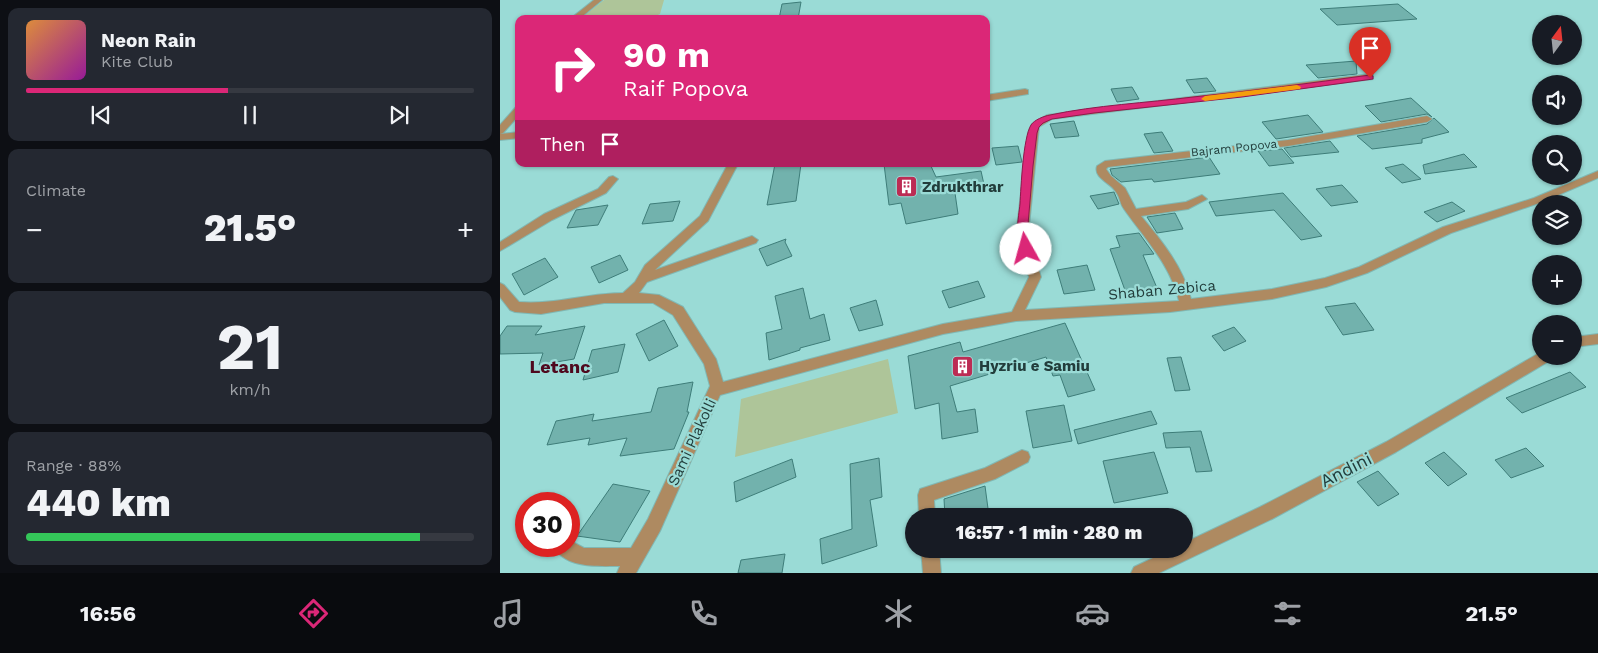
<!DOCTYPE html>
<meta charset="utf-8">
<style>
:root{--surface:#171b24;--page:#242831;--text:#f1f3f6;--muted:#9ea1a6;--line:#363941;--accent:#db2777}
body{margin:0;font-family:"Work Sans",sans-serif;background:var(--page);color:var(--text);height:100vh;display:flex;flex-direction:column;font-size:19px;white-space:nowrap}
*{box-sizing:border-box;margin:0}
p{font-size:16px;color:var(--muted)}
.icon{flex:none;width:28px;height:28px;fill:none;stroke:currentColor;stroke-width:2;stroke-linecap:round;stroke-linejoin:round}
.map{position:relative;flex:1;overflow:hidden}
.drawer{display:flex;flex-direction:column;gap:8px;padding:8px;background:#0d0f14;width:500px}
.drawer>*{flex:none}
.banner{position:absolute;left:15px;top:15px;width:475px;height:152px;border-radius:10px;box-shadow:0 1px 4px #0004;background:#db2777;color:#fff;overflow:hidden}
.needle{width:32px;rotate:15deg}
.controls{position:absolute;left:1032px;top:15px;display:grid;gap:10px}
.controls a{display:grid;place-items:center;width:50px;height:50px;border-radius:50%;background:var(--surface);box-shadow:0 1px 4px #0004;font-size:25px}
.speed{position:absolute;left:15px;top:492px;display:flex;gap:10px;font-size:25px;font-weight:700;text-align:center}
.speed>*{display:grid;place-content:center;width:65px;height:65px;border-radius:50%;background:var(--surface);box-shadow:0 1px 4px #0004;line-height:1}
.speed .limit{border:8px solid #d22;background:#fff;color:#111}
.pin{position:absolute;display:grid;place-items:center;width:42px;height:42px;color:#fff;margin:-51px -21px;border-radius:50% 50% 50% 0;rotate:-45deg;box-shadow:0 0 5px #0007}
.pin .icon{rotate:45deg}
.me{position:absolute;width:55px;margin:-28px;rotate:353deg;stroke-linejoin:round;filter:drop-shadow(0 0 4px #0008)}
.turn{display:flex;align-items:center;gap:18px;height:105px;padding:0 25px;font-size:22px}
.turn .icon{width:65px;height:65px;stroke-width:2.5}
.turn b{display:block;font-size:35px;line-height:42px}
.then{display:flex;align-items:center;height:48px;padding:0 25px;background:#0003;gap:10px;font-size:19px}
.big{font-size:38px;font-weight:800;line-height:1.1}
.drawer .widget{flex:1;display:flex;flex-direction:column;justify-content:center;gap:8px;min-width:0;padding:0 18px;border-radius:10px;background:var(--page)}
.drawer .dial{align-items:center;gap:0}
.dial b{font-size:65px;line-height:1}
.song{display:flex;align-items:center;gap:15px}
.cover{width:60px;height:60px;border-radius:8px;background:linear-gradient(135deg,hsl(30 70% 55%),hsl(300 70% 35%))}
.played{height:5px;border-radius:2px;background:linear-gradient(90deg,var(--accent) 45%,var(--line) 45%)}
.keys{display:flex;justify-content:space-around;direction:ltr}
.heat{display:flex;justify-content:space-between;align-items:center;font-size:28px;direction:ltr}
.charge{height:8px;border-radius:4px;background:linear-gradient(90deg,#34c759 88%,var(--line) 0)}
.trip{position:absolute;left:405px;top:508px;width:288px;height:50px;border-radius:25px;background:var(--surface);box-shadow:0 1px 4px #0004;font-weight:800;line-height:50px;text-align:center}
.dock{display:flex;height:80px;justify-content:space-around;align-items:center;background:#090b0e;color:var(--muted)}
.dock .icon{width:35px;height:35px}
.dock .on{color:var(--accent)}
.dock b{font-size:22px;color:var(--text)}
main{display:flex;flex:1;min-height:0}
.map>svg:first-child{display:block}
.green{fill:#aec599}
.building{fill:#72b2ad;stroke:#3e7d79}
.lines{fill:none;stroke-linecap:round;stroke-linejoin:round}
.minor-casing{stroke:#80b8b4;stroke-width:2}
.minor{fill:#ae8a61;fill-rule:evenodd}
.route{fill:#db2777;stroke:#8e194d}
.slow{fill:#f59e0b}
.labels{text-anchor:middle;stroke-width:4.5;stroke-linejoin:round;paint-order:stroke}
.far-street-label{font-size:12px;fill:#223d3b;stroke:#9adbd6}
.poi-label{font-size:15px;font-weight:bold;fill:#223d3b;stroke:#9adbd6;text-anchor:start}
.street-label{font-size:15px;fill:#223d3b;stroke:#9adbd6}
.quarter-label{font-size:18px;font-weight:bold;fill:#4f091e;stroke:#9adbd6}
.near-street-label{font-size:18px;fill:#223d3b;stroke:#9adbd6}
</style>
<main>
<section class="drawer">
<div class="widget">
<div class="song"><i class="cover"></i><div><b>Neon Rain</b><p>Kite Club</p></div></div>
<div class="played"></div>
<div class="keys"><svg class="icon" aria-label="previous" viewBox="0 0 24 24"><path d="M18 5L8 12l10 7zM5 5v14"/></svg><svg class="icon" aria-label="pause" viewBox="0 0 24 24"><path d="M8 5v14M16 5v14"/></svg><svg class="icon" aria-label="next" viewBox="0 0 24 24"><path d="M6 5l10 7-10 7zM19 5v14"/></svg></div>
</div>
<div class="widget"><p>Climate</p>
<div class="heat"><a>−</a><b class="big">21.5°</b><a>+</a></div>
</div>
<div class="widget dial"><b>21</b><p>km/h</p></div>
<div class="widget"><p>Range · 88%</p><b class="big">440 km</b><div class="charge"></div></div>
</section>
<div class="map">
<svg width="1098" height="573" viewBox="0 0 1098 573">
<rect width="100%" height="100%" fill="#9adbd6"/>
<path class="green" d="M104,0H164L160,14L149,19H80Z
M388,359L398,413L235,457L241,399Z"/>
<path class="building" d="M301,2L298,19H279L282,4Z
M898,4L917,19L837,25L820,9Z
M856,61L857,74L818,78L806,65Z
M707,78L716,91L694,93L686,80Z
M632,87L639,99L617,102L611,89Z
M911,98L932,117L927,114L881,122L865,106Z
M808,115L823,132L776,139L762,122Z
M934,118L949,132L922,139V143L872,149L857,136L927,124Z
M574,121L579,136L555,138L550,124Z
M662,132L673,151L654,153L644,134Z
M830,141L839,152L791,157L784,148Z
M518,146L522,162L496,165L492,148Z
M782,149L794,163L769,166L758,151Z
M964,154L977,167L925,174L923,165Z
M709,157L720,174L654,182L652,179L621,182L612,175L610,169Z
M275,164H301L296,201L267,205Z
M384,164H430L436,177L481,171L485,189L455,193L458,214L406,224L401,203L389,205Z
M903,164L921,179L902,183L885,168Z
M842,185L858,202L831,206L816,189Z
M614,192L619,204L598,209L590,196Z
M783,193L822,236L801,240L774,210L716,216L709,202Z
M180,201L173,221L142,224L150,204Z
M952,202L965,211L937,222L924,212Z
M108,205L98,225L67,228L76,210Z
M675,213L683,229L657,233L647,217Z
M639,233L654,254L643,255L657,288L626,293L610,249L620,247L616,236Z
M286,239L285,242L292,256L267,266L259,249Z
M120,255L128,270L99,283L91,267Z
M45,258L58,277L24,295L12,274Z
M587,265L595,290L564,294L557,270Z
M478,281L485,297L449,308L442,291Z
M303,288L310,319L324,314L330,340L300,348V350L269,360L266,333L282,329L275,296Z
M376,300L383,325L359,331L350,308Z
M855,303L874,330L843,335L825,307Z
M164,320L178,346L149,361L136,334Z
M565,323L595,390L568,397L560,375L553,376L546,357L450,386L457,412L475,409L478,432L442,439L439,403L415,409L408,356L460,342L463,352Z
M7,326H42L35,335L85,326L74,359L39,365L43,353L0,354V336Z
M734,327L746,341L724,351L712,336Z
M125,344L118,372L83,380L92,350Z
M681,357L690,390L675,391L667,358Z
M1070,372L1086,387L1022,413L1006,398Z
M193,382L187,412H189L174,449L120,456L127,438L88,445L90,438L47,445L56,421L94,414L92,421L151,412L158,388Z
M564,405L572,441L533,448L526,411Z
M651,411L657,424L578,444L574,430Z
M701,431L712,471L696,472L690,447L666,448L663,433Z
M1026,448L1044,466L1011,478L995,460Z
M654,452L668,493L614,503L603,461Z
M944,452L967,474L948,486L925,463Z
M379,458L382,497L370,500L377,546L322,564L320,539L352,529L350,464Z
M292,459L296,477L236,502L234,482Z
M878,471L899,494L878,506L857,482Z
M113,484L150,491L120,542L77,536Z
M485,486L489,516H445L444,499Z
M285,554L282,573H238L241,560Z"/>
<g class="lines">
<defs>
<path id="minor" d="M94,0H102L79,19H70Z
M870,74L873,75V79L552,119L539,127L528,236L541,277L525,310L679,301C670,264 645,239 624,209C620,204 620,197 616,192C611,183 593,178 597,166L605,161L788,140L927,116L932,119L927,122L788,146L608,167L606,169L611,176L625,188L636,209L686,202L702,195L707,199L688,209L641,216C662,241 683,267 691,299L772,289L825,278L859,267L943,227L1034,198L1098,171V178L1042,202L951,233L867,273L826,287L772,299L670,312L516,321L443,334L220,395L160,531L136,573H117L120,566C100,566 64,569 54,546H69V540L84,548H131L148,519L210,386L204,364L173,315L153,303H104L41,314L15,312L10,310L0,297V283L4,285L19,302C55,305 87,293 123,293L135,282L145,265L200,216L228,164H238L208,221L155,270L252,236L258,240L256,243L147,282L139,293L159,295L183,307L216,359L223,382L443,324L512,312L529,277L516,236L528,133L532,124L547,115Z
M525,89L528,90V94L486,101V95Z
M19,106V115L3,133L0,134V125L16,107Z
M19,132V138L0,140V134Z
M113,176L118,179L106,193L52,220L0,251V242L44,214L98,189L109,177Z
M1098,334V344L1074,347V337Z
M1041,352V356H1053L1051,360L896,452L772,519L659,573H631L634,567L672,549H684V543L760,507L886,442Z
M522,450L528,452L530,457L528,462L495,479L434,500L435,516H419L418,495L420,489L485,468Z
M421,549H439L441,573H423Z"/>
</defs>
<use href="#minor" class="minor-casing"/>
<use href="#minor" class="minor"/>
</g>
<path class="route" d="M870,75L873,76V79L742,97L594,113L552,119L543,123L539,127L537,133L533,166L527,236L531,249L526,253C512,249 519,215 520,204C521,187 523,138 531,125C534,120 544,116 550,115C597,105 646,103 693,97C752,91 811,83 870,75Z"/>
<path class="slow" d="M797,85L801,87L800,89L705,101L701,99L705,96Z"/>
<defs>
<symbol id="building-square" viewBox="-11 -11 22 22"><rect x="-9" y="-9" width="18" height="18" rx="4" fill="#bc2c54" stroke="#9adbd6"/><path d="M-4-6H4V6H1V3H-1V6H-4ZM-2.5-4.3h1.7v1.8h-1.7ZM.8-4.3h1.7v1.8H.8ZM-2.5-1h1.7V.8h-1.7ZM.8-1h1.7V.8H.8Z" fill="#fff"/></symbol>
</defs>
<g fill-rule="evenodd">
<use href="#building-square" x="394" y="174" width="25" height="25"/>
<use href="#building-square" x="450" y="354" width="25" height="25"/>
</g>
<g class="labels">
<g class="far-street-label">
<text transform="translate(734 148) rotate(-6)" y="4">Bajram Popova</text>
</g>
<g class="poi-label">
<text x="422" y="192">Zdrukthrar</text>
<text x="479" y="371">Hyzriu e Samiu</text>
</g>
<g class="street-label">
<text transform="translate(662 290) rotate(-5)" y="5">Shaban Zebica</text>
<text transform="translate(192 442) rotate(-65)" y="5">Sami Plakolli</text>
</g>
<g class="quarter-label">
<text x="60" y="373">Letanc</text>
</g>
<g class="near-street-label">
<text transform="translate(846 470) rotate(-27)" y="6">Andini</text>
</g>
</g>
</svg>
<div class="controls">
<a><svg class="needle" viewBox="-14 -14 28 28"><path d="M0-13l5 13h-10z" fill="#e53935"/><path d="M0 13l5-13h-10z" fill="#9ea1a6"/></svg></a>
<a><svg class="icon" aria-label="sound" viewBox="0 0 24 24"><path d="M4 9h4l5-4v14l-5-4H4zM17 9q2 3 0 6"/></svg></a>
<a><svg class="icon" aria-label="search" viewBox="0 0 24 24"><circle cx="10" cy="10" r="6"/><path d="M15 15l6 6"/></svg></a>
<a><svg class="icon" aria-label="layers" viewBox="0 0 24 24"><path d="M12 4l9 5-9 5-9-5zM3 14l9 5 9-5"/></svg></a>
<a>+</a>
<a>−</a>
</div>
<div class="speed"><div class="limit">30</div></div>
<div class="pin" style="left:870px;top:78px;background:#d93025"><svg class="icon" aria-label="arrive" viewBox="0 0 24 24"><path d="M6 21V4h12l-3 4 3 4H6"/></svg></div>
<svg class="me" style="left:526px;top:249px" viewBox="-20 -20 40 40"><circle r="19" fill="#fff"/><path d="M0-13L10 11 0 6-10 11z" fill="#db2777"/></svg>
<div class="trip">16:57 · 1 min · 280 m</div>
<div class="banner">
<div class="turn"><svg class="icon" aria-label="right" viewBox="0 0 24 24"><path d="M7 20v-9h11M14 6l5 5-5 5"/></svg><div><b>90 m</b>Raif Popova</div></div>
<div class="then">Then<svg class="icon" aria-label="arrive" viewBox="0 0 24 24"><path d="M6 21V4h12l-3 4 3 4H6"/></svg></div>
</div>
</div>
</main>
<nav class="dock">
<b>16:56</b>
<svg class="icon on" aria-label="directions" viewBox="0 0 24 24"><path d="M12 3l9 9-9 9-9-9zM9 14v-3h6M13 9l2 2-2 2"/></svg>
<svg class="icon" aria-label="music" viewBox="0 0 24 24"><path d="M9 18V5l10-2v13"/><circle cx="6" cy="18" r="3"/><circle cx="16" cy="16" r="3"/></svg>
<svg class="icon" aria-label="phone" viewBox="0 0 24 24"><path d="M5 4h4l2 5-3 2q2 4 5 5l2-3 5 2v4C11 20 4 13 5 4z"/></svg>
<svg class="icon" aria-label="climate" viewBox="0 0 24 24"><path d="M12 3v18M4 7l16 10M4 17L20 7"/></svg>
<svg class="icon" aria-label="car" viewBox="0 0 24 24"><path d="M5 17H2v-5l4-1 3-4h7l3 4 3 1v5h-3M9 17h6M6 11h13"/><circle cx="7" cy="17" r="2"/><circle cx="17" cy="17" r="2"/></svg>
<svg class="icon" aria-label="filters" viewBox="0 0 24 24"><path d="M4 7h16M4 17h16"/><circle cx="9" cy="7" r="2"/><circle cx="15" cy="17" r="2"/></svg>
<b>21.5°</b>
</nav>
